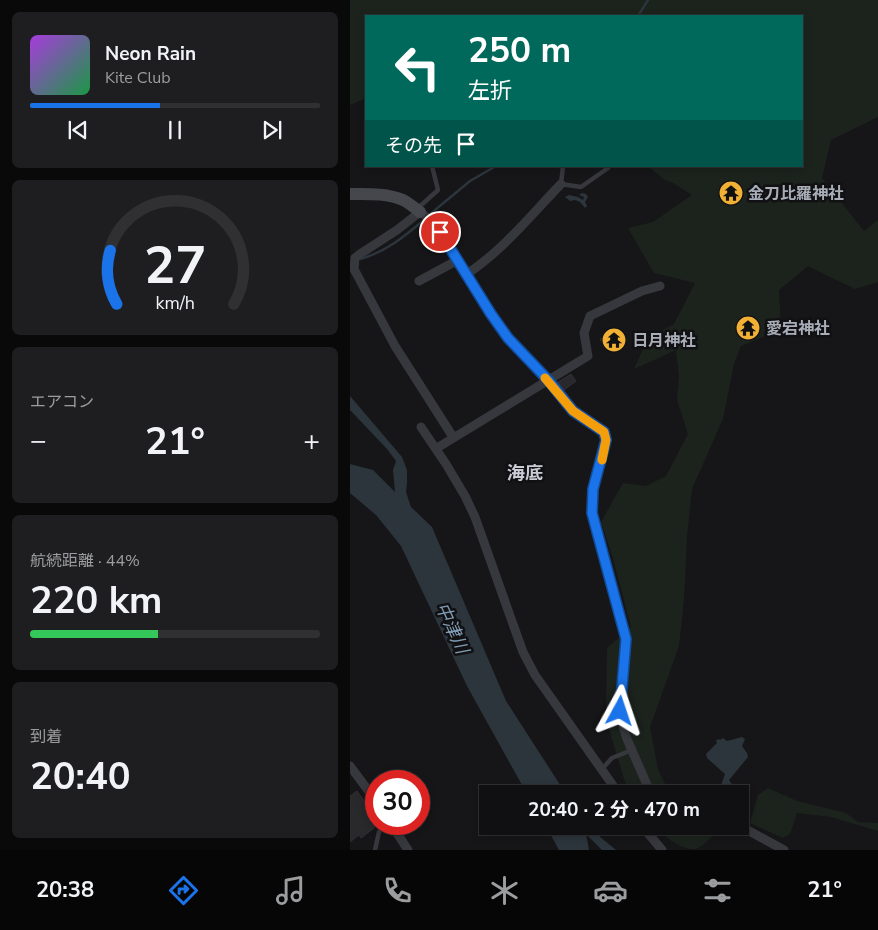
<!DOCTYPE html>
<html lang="ja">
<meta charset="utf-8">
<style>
:root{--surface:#101012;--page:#1e1e20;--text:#f1f3f6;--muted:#9c9d9f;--line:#303032;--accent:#1a73e8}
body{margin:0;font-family:"Nunito Sans","Noto Sans JP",sans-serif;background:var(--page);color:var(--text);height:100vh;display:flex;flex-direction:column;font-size:19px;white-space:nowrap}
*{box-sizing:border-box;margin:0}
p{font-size:16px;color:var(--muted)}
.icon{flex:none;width:28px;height:28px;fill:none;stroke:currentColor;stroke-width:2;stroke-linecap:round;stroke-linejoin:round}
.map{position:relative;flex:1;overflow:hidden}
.panel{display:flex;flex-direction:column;gap:12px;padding:12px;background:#09090a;width:350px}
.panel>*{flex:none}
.banner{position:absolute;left:15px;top:15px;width:438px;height:152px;border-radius:0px;box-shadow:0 2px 8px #0003,0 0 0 1px var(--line);background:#00695c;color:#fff;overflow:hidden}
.speed{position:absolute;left:15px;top:770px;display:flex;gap:10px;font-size:25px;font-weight:700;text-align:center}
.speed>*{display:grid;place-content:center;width:65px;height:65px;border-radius:50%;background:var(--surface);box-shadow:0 2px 8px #0003,0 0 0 1px var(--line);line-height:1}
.speed .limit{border:8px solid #d22;background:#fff;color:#111}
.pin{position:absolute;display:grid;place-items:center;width:42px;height:42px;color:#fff;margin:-21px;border:2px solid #fff;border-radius:50%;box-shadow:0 1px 5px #0007}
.me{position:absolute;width:55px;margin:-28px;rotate:5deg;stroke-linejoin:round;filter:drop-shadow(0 0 4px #0008)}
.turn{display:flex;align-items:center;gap:18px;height:105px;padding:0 20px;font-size:22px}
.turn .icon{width:65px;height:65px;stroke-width:2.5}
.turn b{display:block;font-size:35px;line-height:42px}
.then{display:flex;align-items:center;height:48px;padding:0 20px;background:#0003;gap:10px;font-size:19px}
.big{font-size:38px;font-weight:700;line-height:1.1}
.panel .card{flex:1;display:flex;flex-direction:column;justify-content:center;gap:8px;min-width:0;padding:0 18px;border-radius:8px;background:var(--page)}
.panel .dial{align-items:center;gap:0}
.dial svg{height:130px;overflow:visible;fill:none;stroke:var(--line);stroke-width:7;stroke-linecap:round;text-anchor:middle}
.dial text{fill:var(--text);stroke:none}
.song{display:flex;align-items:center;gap:15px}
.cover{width:60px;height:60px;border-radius:8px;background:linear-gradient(135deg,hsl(280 70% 55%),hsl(140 70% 35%))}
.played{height:5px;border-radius:2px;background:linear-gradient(90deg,var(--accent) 45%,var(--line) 45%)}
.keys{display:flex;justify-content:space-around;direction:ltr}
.heat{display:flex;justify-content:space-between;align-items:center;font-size:28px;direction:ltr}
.charge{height:8px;border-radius:4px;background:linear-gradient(90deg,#34c759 44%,var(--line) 0)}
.trip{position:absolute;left:129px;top:785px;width:270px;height:50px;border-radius:0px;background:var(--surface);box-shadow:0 2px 8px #0003,0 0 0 1px var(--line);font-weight:700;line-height:50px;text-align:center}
.tabs{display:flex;height:80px;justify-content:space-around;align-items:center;background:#060607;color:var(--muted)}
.tabs .icon{width:35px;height:35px}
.tabs .active{color:var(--accent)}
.tabs b{font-size:22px;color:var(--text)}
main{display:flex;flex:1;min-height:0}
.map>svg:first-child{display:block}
.green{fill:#1c231d}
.water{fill:#2c353c}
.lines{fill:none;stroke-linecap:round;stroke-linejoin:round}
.stream{stroke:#2c353c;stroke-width:2.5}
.building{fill:#29292c;stroke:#303034}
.lane{stroke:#37383d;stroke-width:4.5}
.street{stroke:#37383d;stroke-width:9}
.secondary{stroke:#45474d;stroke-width:12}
.route-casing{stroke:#114b97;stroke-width:12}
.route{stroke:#1a73e8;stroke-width:9}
.slow{stroke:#f59e0b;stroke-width:9}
.labels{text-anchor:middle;stroke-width:5;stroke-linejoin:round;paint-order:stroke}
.poi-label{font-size:16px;font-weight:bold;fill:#a8adb8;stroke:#111113;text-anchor:start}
.neighbourhood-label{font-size:18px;font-weight:bold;fill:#c9ccd4;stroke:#111113}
.water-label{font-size:18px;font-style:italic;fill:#7f9bb3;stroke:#111113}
</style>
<main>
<section class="panel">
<div class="card">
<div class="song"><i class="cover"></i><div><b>Neon Rain</b><p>Kite Club</p></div></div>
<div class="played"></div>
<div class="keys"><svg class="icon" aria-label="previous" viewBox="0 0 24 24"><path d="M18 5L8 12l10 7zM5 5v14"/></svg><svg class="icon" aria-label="pause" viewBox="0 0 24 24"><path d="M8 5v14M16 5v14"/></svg><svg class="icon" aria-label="next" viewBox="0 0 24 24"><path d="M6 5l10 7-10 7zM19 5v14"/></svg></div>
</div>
<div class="card dial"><svg viewBox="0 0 100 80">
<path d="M14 69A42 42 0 1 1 86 69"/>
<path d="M14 69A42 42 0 0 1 10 36" stroke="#1a73e8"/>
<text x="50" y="56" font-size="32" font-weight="700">27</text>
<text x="50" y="72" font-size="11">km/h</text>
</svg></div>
<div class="card"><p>エアコン</p>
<div class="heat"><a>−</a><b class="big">21°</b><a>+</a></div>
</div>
<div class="card"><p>航続距離 · 44%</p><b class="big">220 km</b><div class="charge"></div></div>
<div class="card"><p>到着</p><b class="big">20:40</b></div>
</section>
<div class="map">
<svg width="528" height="850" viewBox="0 0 528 850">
<rect width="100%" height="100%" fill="#161618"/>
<path class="green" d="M0,0H528V117L481,140L472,178L514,231L528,220V282L505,289L458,266L429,290L431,329L391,346L384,364L373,419L342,489L337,537L334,599L329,646L300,727L308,769L320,794H282L275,782L256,719L257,648L281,627L262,555L251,522L273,483L296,486L316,476L338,434L327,400L329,377L326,350L284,369L298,338L324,324L345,283L304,273L278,228L303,222L342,195L323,183L315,180L297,166H451V16H16V98L0,105Z
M418,788L447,801L496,813L508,822L528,823V831L481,817L447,813L440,834L433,838L400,823L408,795Z
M305,826H355L362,837C357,841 351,847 346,849C330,850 314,836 305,826Z"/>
<path class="water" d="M232,193L236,194L238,197L235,202L237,206L235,208L230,202L225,200L220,201L215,197L219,195L228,197L233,200L234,197L229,195Z
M0,396L52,457L57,470V483L56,492L61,507L82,527L156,701L216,794H177L117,686L51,546L26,515L0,493V464L23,470L45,492L43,470L46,461L37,449L0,410Z
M392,737L395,739L392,746L397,753L398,757L379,780L389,794H368L375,774L357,758L356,754L367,743L366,741L368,739L370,740L373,738L377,741Z
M196,826H237L266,850H252L236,834L239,850H209Z"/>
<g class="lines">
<path class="stream" d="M288,16L298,0
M79,215L120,181L146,166
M10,259C36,252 55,236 75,219"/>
</g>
<path class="building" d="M262,332L267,342L254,347L250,339Z
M221,374L226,381L214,390L208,382Z
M7,791L15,802L17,800L26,811V823L23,826L24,828L11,838L9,835L0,842V796Z"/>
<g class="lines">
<path class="lane" d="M213,166L211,184L231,187L258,168
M68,208L88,190L82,166
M252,769L262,758L282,750
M25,850L29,832L35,824"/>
<path class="street" d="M117,274C153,250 181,215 211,184
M69,281L108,260
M71,427L96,464L115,496L125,517L159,613L173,652L185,675L269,794
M103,437L45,346L4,269L5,258L10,254L47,230L70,212L82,221L141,314L158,338L199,381L223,411L254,432L256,441L243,489L242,513L276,639L275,659L270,711L272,723L277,739L301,794
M87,448L238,356L234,333L240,316L292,291L310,286
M0,766L26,801
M41,824L58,850
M292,826L312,850
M322,826H328
M390,826L434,850"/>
<path class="secondary" d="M0,194C17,194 37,193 53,200C59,203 65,208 70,212"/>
</g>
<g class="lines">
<defs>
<path id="route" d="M90,232L141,314L158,338L199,381L223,411L254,432L256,440L243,489L242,513L276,639L270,711"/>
</defs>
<use href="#route" class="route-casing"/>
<use href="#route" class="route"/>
<path class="slow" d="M195,378L223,411L254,432L256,440L252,460"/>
</g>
<defs>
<symbol id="temple-disc" viewBox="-11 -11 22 22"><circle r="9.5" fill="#f2b134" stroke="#111113"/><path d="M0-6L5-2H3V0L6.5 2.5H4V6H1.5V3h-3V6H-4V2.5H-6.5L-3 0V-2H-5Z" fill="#111"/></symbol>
</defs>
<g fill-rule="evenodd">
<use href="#temple-disc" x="367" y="179" width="28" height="28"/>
<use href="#temple-disc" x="384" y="314" width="28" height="28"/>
<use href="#temple-disc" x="250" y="326" width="28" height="28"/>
</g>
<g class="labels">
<g class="poi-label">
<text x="398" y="199">金刀比羅神社</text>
<text x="416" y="334">愛宕神社</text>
<text x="282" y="346">日月神社</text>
</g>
<g class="neighbourhood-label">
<text x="175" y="479">海底</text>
</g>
<g class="water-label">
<text transform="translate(102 628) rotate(65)" y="6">中津川</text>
</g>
</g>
</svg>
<div class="speed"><div class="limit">30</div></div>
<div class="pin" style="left:90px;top:232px;background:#d93025"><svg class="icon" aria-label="arrive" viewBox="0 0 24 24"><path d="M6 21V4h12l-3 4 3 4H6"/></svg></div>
<svg class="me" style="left:270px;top:711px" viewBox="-20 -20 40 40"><path d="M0-17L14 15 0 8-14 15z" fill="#1a73e8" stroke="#fff" stroke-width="4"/></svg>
<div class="trip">20:40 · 2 分 · 470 m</div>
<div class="banner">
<div class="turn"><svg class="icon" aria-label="left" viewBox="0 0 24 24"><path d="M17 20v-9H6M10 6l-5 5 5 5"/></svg><div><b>250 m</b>左折</div></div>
<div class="then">その先<svg class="icon" aria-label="arrive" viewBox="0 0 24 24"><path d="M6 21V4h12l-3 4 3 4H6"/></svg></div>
</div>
</div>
</main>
<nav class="tabs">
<b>20:38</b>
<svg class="icon active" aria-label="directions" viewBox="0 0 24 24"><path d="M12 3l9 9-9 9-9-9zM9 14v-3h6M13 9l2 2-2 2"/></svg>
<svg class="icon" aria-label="music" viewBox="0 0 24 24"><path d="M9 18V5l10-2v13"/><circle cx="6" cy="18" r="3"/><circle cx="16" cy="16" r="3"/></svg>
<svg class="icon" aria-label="phone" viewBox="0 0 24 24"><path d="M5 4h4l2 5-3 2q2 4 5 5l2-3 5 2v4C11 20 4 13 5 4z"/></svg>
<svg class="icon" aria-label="climate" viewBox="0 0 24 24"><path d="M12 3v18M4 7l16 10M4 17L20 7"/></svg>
<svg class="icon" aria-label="car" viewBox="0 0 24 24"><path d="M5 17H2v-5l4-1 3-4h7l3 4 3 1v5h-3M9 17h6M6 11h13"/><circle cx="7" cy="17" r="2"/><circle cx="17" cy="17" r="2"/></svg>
<svg class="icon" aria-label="filters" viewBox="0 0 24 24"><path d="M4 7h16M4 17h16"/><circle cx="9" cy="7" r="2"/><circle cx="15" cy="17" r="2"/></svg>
<b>21°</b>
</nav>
